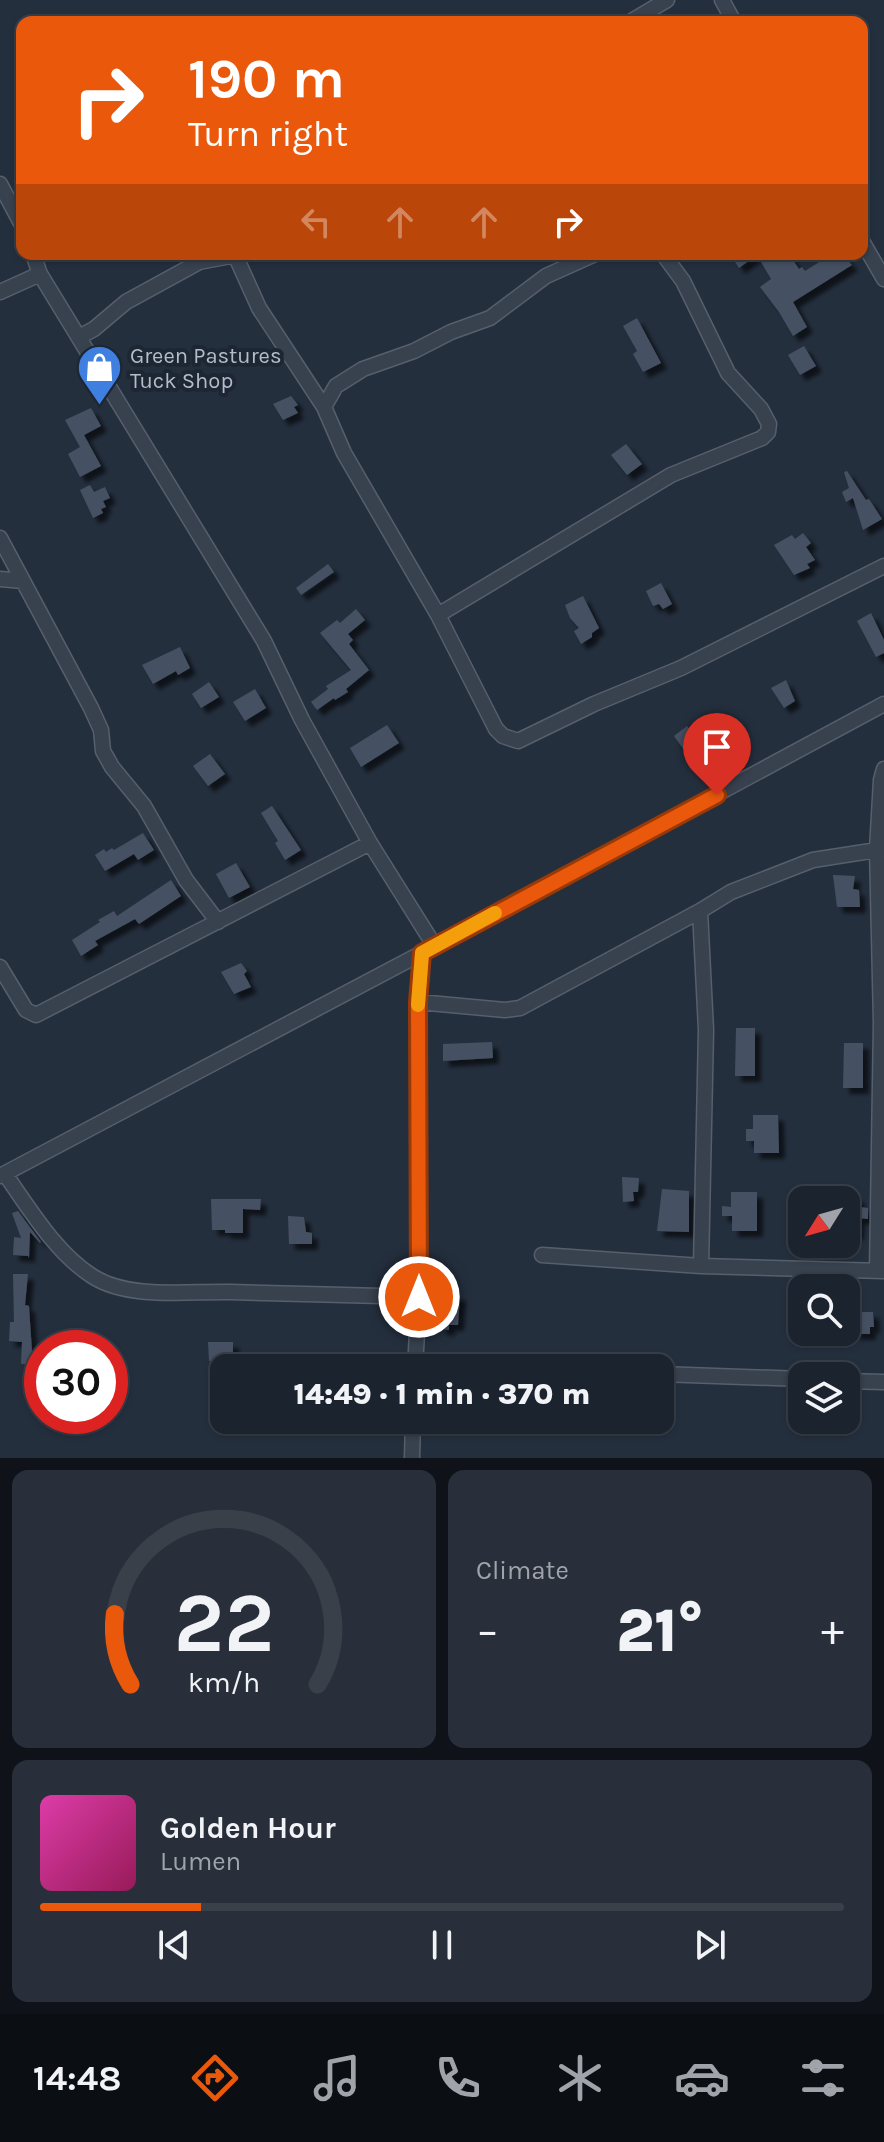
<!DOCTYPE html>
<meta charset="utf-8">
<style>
:root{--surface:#1b232e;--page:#282f3a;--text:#f1f3f6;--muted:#a0a4aa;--line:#39404a;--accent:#ea580c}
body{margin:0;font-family:Karla,sans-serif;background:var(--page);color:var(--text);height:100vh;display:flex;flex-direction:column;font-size:30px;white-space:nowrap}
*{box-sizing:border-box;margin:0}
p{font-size:26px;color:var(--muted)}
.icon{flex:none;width:44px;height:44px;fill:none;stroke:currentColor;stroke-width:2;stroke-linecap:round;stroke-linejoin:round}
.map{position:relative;height:1458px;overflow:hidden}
.sheet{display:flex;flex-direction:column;gap:12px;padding:12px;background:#0f1319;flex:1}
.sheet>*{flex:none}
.guide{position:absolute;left:16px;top:16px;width:852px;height:244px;border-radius:16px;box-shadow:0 2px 6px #0004,0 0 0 2px var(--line);background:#ea580c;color:#fff;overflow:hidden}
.needle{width:52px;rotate:233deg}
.tools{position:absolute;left:788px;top:1186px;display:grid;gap:16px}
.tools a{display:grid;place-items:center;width:72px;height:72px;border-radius:16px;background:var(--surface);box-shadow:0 2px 6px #0004,0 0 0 2px var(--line);font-size:40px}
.speed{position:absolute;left:24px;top:1330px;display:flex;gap:16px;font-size:40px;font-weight:700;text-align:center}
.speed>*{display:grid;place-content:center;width:104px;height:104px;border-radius:50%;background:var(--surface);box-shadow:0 2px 6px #0004,0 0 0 2px var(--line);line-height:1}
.speed .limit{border:12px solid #d22;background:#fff;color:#111}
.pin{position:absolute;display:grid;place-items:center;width:68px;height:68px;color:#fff;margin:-82px -34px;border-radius:50% 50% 50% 0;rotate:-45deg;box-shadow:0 0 8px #0007}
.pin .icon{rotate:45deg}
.me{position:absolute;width:88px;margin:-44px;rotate:0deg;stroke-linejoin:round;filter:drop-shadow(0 0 6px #0008)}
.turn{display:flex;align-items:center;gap:28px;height:168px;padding:0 40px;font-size:36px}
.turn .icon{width:104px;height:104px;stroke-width:2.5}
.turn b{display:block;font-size:56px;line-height:68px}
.lanes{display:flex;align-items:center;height:76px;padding:0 40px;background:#0003;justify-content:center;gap:40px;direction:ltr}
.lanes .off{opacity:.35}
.big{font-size:60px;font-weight:800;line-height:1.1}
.sheet .tile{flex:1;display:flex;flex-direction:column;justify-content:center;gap:12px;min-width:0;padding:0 28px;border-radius:16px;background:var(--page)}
.sheet .dial{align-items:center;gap:0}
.dial svg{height:208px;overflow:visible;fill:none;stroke:var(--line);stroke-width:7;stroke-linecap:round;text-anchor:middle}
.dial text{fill:var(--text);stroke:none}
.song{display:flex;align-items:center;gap:24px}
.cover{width:96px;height:96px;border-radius:12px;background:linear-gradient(135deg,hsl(320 70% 55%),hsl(330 70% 35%))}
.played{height:8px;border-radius:4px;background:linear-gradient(90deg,var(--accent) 20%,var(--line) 20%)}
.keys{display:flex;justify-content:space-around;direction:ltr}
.heat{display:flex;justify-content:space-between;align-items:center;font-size:44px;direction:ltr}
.sheet .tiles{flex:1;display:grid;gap:12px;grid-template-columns:1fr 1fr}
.tile:last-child{grid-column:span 2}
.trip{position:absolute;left:210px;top:1354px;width:464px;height:80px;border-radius:16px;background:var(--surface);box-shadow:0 2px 6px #0004,0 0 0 2px var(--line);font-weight:800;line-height:80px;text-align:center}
.dock{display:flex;height:128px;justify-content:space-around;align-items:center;background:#0b0e12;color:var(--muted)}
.dock .icon{width:56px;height:56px}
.dock .selected{color:var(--accent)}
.dock b{font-size:36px;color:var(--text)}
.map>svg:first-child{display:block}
.building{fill:#455162;filter:url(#shadow)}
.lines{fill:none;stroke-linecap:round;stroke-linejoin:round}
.street-casing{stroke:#565f6c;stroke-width:17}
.street{stroke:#38414e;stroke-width:14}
.route-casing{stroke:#983908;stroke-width:20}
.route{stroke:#ea580c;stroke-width:14}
.slow{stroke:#f59e0b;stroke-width:14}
.labels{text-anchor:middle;stroke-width:8;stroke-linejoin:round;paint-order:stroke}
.poi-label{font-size:22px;fill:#b4bcc9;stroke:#1d2633;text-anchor:start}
</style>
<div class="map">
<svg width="884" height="1458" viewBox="0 0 884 1458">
<defs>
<filter id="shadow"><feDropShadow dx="6" dy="6" stdDeviation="2" flood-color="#0009"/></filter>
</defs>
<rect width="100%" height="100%" fill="#242f3e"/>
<path class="building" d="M730,254H789L799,269L802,267L805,271L832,254H842L852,265L793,302L807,327L793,336L779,312L760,287L771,279L757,255L739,268Z
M637,318L661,363L643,372L633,354L637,351L623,326Z
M804,346L816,366L800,375L788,355Z
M291,396L298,405L294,407L298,413L283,420L273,404Z
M91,408L101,426L84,435L101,466L80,477L68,454L80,447L65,420Z
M626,444L642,464L627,475L611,455Z
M847,471L866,500L869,499L882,519L863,530L853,498L846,502L842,492L849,488L844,472Z
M90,485L94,492L105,487L110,498L103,501L106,507L101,509L103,513L93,518L80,490Z
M803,533L811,543L806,547L815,560L807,564L810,568L794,575L774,545L792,535L795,539Z
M328,564L334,572L301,595L296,588Z
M661,583L672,604L663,609L659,604L653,606L646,591Z
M583,596L599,628L592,633V637L581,644L574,631L579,628L570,618L565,605Z
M356,609L365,620L348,634L353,640L349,644L369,670L346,689L348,692L335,700L334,698L317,710L311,702L328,689L326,686L351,670L320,633L337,620L340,623Z
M871,613L884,640V653L876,657L857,621Z
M180,647L190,668L178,675L176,671L153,684L142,665Z
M786,680L795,701L784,708L771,688Z
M209,682L219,697L201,708L192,694Z
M255,689L266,708L245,721L233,702Z
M387,725L399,743L361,767L350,748Z
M687,726L702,745L686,753L674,736Z
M210,754L225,774L208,786L193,766Z
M272,806L301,850L285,860L275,843L278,841L261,813Z
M143,833L154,850L138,860L134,854L105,871L95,855L104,849L106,852L112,848L114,850Z
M236,863L250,887L229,898L216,874Z
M833,875L855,876L853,889L859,890L860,907H837Z
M171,880L181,896L139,924L135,919L95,941L98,945L81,956L72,940L100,922L98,920L114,911L117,916Z
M241,963L247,971L244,974L251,987L234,994L221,972Z
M736,1028H755V1076H735Z
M492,1042L493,1058L443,1061V1044Z
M844,1043H863V1088H843Z
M753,1115H778L779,1153H754V1141H746V1129H753Z
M622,1177L639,1178L638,1192H633L634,1201L623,1202Z
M662,1189L689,1191V1232L657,1231Z
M731,1192H757V1231H732V1216H722V1206L731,1207Z
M846,1196L859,1197V1207L868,1208V1219L859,1218L858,1234H846Z
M211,1199H261L260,1210L243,1209V1233H225V1230H212Z
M18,1211L41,1242L40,1243L30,1232L29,1258L28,1256L13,1255L14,1237L21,1238L12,1213Z
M288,1216L304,1217L306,1232L312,1233V1244H289Z
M13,1274H28L25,1305L29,1306L32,1351H42V1363L38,1365L21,1364L22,1342L9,1341L10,1322H14Z
M451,1294L460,1295L458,1325H449V1330L440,1329L441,1309H449Z
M857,1312H873L874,1327H870V1334H854L853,1320H857Z
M208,1342H233V1361H209Z"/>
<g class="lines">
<defs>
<path id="street" d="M722,0L734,22
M630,22L667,0
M0,184L22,225
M862,241L884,279
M33,254L40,274L264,641L302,720L370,843L434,945
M236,257L259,308L324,407L344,453L438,615L496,729L503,736L518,741L594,704L681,668L884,566
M0,292L40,274
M79,337L94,329L126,302L199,262L241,254
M324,407L336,386L363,369L414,351L451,332L490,318L546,276L595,254
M0,538L91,708L101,730L103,751L112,767L144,806L186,880L218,922
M0,579L23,581
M438,615L671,475L762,438L768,432L769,424L761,409L728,373L683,281L663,254
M700,911L706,1030L701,1266
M0,967L26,1010L36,1015L370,843
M418,1002L505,1010L520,1008L700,911L731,892L813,860L884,849
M5,1174C29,1208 55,1252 92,1276C129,1300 188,1291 230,1292C293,1294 356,1295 419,1297
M0,1176L422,953L884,704
M542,1255L701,1266L884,1271
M877,1271L881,1023L877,849L881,780L884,769
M416,1362L531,1368
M415,1368L419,1297L418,1002L422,953
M660,1374L802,1379
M846,1381L884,1382
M412,1458L413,1420"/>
</defs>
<use href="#street" class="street-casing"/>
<use href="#street" class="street"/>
</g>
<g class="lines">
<defs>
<path id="route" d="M419,1297L418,1002L422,953L717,795"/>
</defs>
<use href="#route" class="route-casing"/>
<use href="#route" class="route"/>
<path class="slow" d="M418,1005L422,953L495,913"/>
</g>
<defs>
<symbol id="shop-pin" viewBox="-11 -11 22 30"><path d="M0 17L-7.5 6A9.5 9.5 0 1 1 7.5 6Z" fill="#3f7fe0" stroke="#1d2633"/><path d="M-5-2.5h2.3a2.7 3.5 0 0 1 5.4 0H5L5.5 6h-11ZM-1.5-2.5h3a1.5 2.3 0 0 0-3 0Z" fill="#fff"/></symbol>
</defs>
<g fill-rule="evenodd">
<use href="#shop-pin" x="74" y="342" width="51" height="69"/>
</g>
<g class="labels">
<g class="poi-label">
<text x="130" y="363">Green Pastures<tspan x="130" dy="25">Tuck Shop</tspan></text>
</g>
</g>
</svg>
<div class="tools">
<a><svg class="needle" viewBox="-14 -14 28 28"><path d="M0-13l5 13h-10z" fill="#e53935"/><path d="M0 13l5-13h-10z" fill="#a0a4aa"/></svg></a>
<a><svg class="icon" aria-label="search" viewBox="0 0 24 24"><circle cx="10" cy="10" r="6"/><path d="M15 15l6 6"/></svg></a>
<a><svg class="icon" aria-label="layers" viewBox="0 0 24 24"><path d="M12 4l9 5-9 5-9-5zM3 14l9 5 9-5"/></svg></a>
</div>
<div class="speed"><div class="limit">30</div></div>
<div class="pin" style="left:717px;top:795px;background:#d93025"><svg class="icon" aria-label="arrive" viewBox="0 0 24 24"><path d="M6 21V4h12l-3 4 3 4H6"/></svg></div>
<svg class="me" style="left:419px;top:1297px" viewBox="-20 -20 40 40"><circle r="17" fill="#ea580c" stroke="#fff" stroke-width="3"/><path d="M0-11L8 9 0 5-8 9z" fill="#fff"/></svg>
<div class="trip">14:49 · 1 min · 370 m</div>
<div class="guide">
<div class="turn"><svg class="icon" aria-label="right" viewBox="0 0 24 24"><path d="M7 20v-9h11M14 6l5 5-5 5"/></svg><div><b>190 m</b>Turn right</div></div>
<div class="lanes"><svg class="icon off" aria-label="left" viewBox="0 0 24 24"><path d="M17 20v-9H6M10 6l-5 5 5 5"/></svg><svg class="icon off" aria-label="ahead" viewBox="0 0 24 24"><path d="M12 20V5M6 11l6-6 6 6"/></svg><svg class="icon off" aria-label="ahead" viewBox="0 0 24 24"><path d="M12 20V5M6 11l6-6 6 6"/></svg><svg class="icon" aria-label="right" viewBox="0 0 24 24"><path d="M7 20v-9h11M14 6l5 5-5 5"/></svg></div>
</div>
</div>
<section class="sheet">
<div class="tiles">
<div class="tile dial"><svg viewBox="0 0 100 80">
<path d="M14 69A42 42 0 1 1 86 69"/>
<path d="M14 69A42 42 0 0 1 8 42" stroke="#ea580c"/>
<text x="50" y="56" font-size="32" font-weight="700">22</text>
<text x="50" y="72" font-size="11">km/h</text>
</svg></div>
<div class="tile"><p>Climate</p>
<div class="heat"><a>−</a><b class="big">21°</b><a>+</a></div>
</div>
<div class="tile">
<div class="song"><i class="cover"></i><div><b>Golden Hour</b><p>Lumen</p></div></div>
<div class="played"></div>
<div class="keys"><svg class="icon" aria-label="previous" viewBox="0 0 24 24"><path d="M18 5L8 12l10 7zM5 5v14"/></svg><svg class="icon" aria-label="pause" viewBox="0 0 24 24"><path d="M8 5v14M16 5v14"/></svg><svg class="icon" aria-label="next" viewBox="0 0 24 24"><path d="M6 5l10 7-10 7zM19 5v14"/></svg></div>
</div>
</div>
</section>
<nav class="dock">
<b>14:48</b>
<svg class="icon selected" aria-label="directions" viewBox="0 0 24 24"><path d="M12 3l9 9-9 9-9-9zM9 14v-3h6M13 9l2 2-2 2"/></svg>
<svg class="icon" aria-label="music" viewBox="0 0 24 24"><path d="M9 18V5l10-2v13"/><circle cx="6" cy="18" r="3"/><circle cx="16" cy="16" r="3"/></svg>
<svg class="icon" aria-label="phone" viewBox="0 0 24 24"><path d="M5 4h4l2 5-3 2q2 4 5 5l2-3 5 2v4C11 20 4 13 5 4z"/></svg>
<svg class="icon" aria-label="climate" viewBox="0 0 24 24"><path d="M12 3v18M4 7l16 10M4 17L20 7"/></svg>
<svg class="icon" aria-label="car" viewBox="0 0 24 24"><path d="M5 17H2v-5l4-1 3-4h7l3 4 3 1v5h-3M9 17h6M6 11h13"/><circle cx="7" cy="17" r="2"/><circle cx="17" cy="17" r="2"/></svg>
<svg class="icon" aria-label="filters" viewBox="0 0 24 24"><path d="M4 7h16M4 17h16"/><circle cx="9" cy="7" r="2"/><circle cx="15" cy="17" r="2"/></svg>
</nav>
